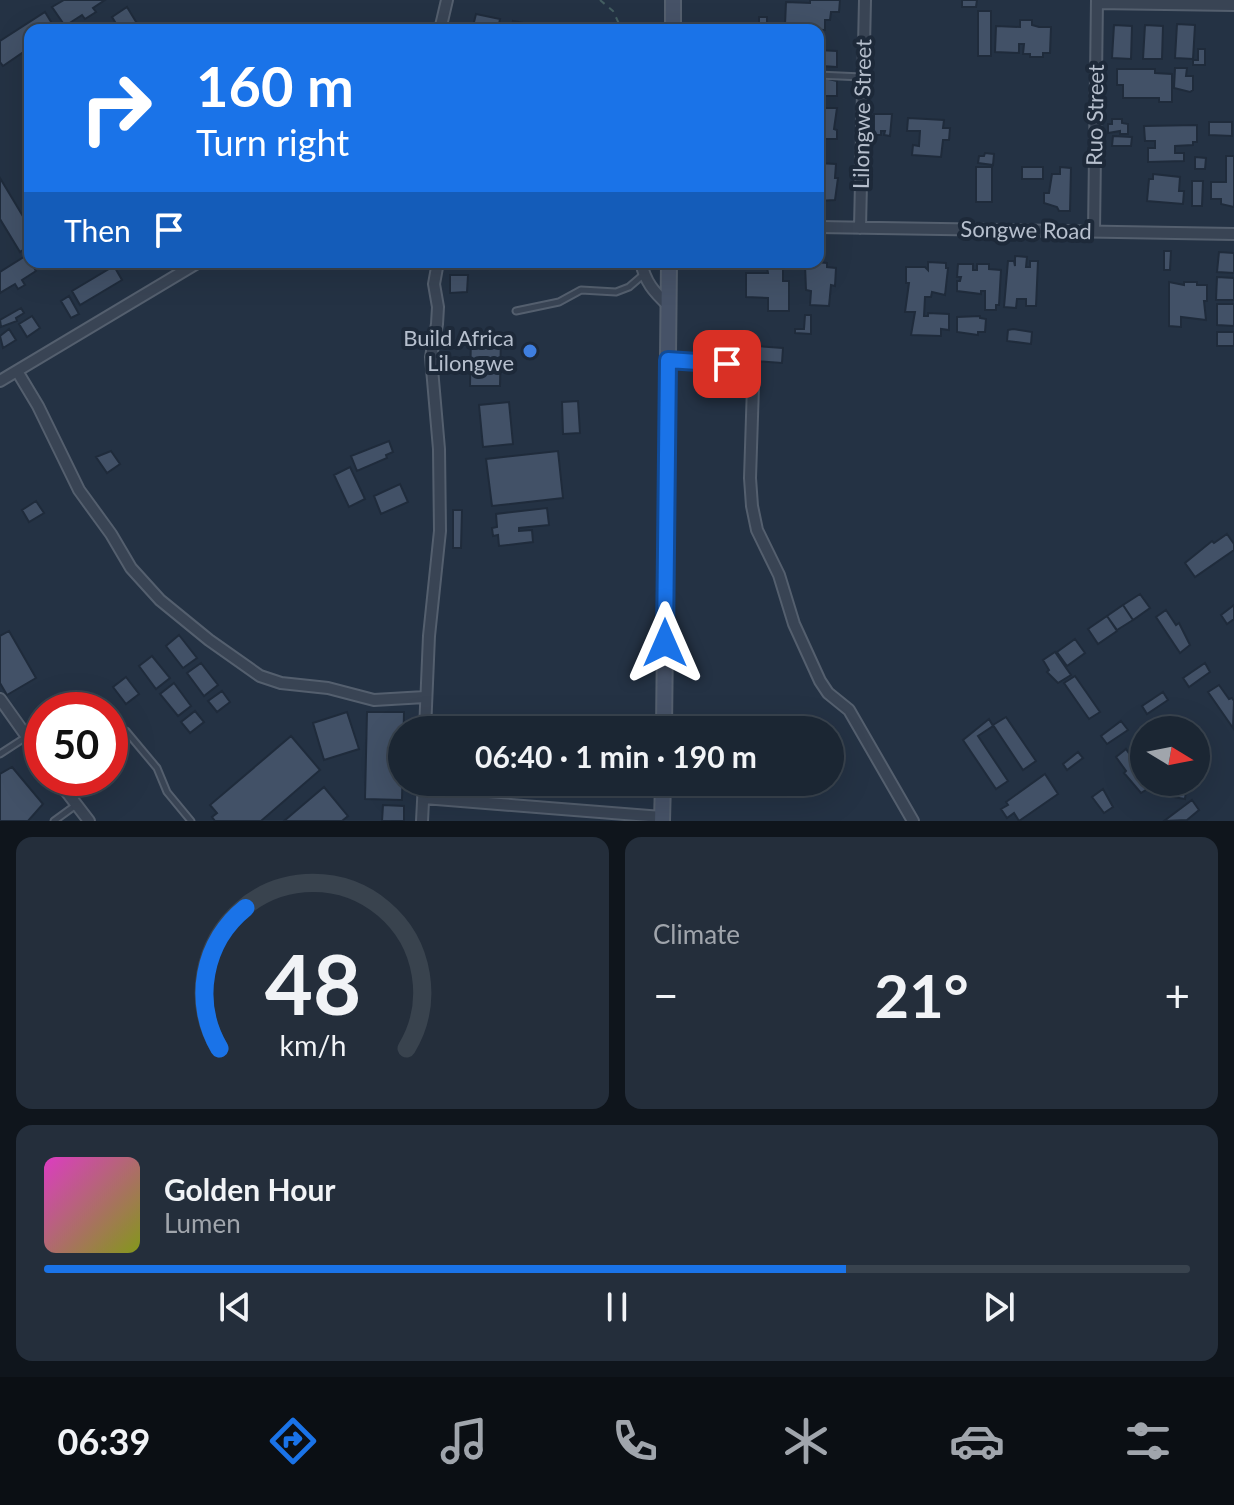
<!DOCTYPE html>
<meta charset="utf-8">
<style>
:root{--surface:#1b2633;--page:#242e3b;--text:#f1f3f6;--muted:#a0a5ac;--line:#39434e;--accent:#1a73e8}
body{margin:0;font-family:Lato,sans-serif;background:var(--page);color:var(--text);height:100vh;display:flex;flex-direction:column;font-size:30px;white-space:nowrap}
*{box-sizing:border-box;margin:0}
p{font-size:26px;color:var(--muted)}
.icon{flex:none;width:44px;height:44px;fill:none;stroke:currentColor;stroke-width:2;stroke-linecap:round;stroke-linejoin:round}
.map{position:relative;height:821px;overflow:hidden}
.side{display:flex;flex-direction:column;gap:16px;padding:16px;background:#0f151c;flex:1}
.side>*{flex:none}
.guide{position:absolute;left:24px;top:24px;width:800px;height:244px;border-radius:16px;box-shadow:0 8px 32px #0002,0 0 0 2px var(--line);background:#1a73e8;color:#fff;overflow:hidden}
.needle{width:52px;rotate:100deg}
.tools{position:absolute;left:1130px;top:716px;display:grid;gap:16px}
.tools a{display:grid;place-items:center;width:80px;height:80px;border-radius:50%;background:var(--surface);box-shadow:0 8px 32px #0002,0 0 0 2px var(--line);font-size:40px}
.speed{position:absolute;left:24px;top:692px;display:flex;gap:16px;font-size:40px;font-weight:700;text-align:center}
.speed>*{display:grid;place-content:center;width:104px;height:104px;border-radius:50%;background:var(--surface);box-shadow:0 8px 32px #0002,0 0 0 2px var(--line);line-height:1}
.speed .limit{border:12px solid #d22;background:#fff;color:#111}
.pin{position:absolute;display:grid;place-items:center;width:68px;height:68px;color:#fff;margin:-34px;border-radius:16px;box-shadow:0 4px 12px #0006}
.me{position:absolute;width:88px;margin:-44px;rotate:0deg;stroke-linejoin:round;filter:drop-shadow(0 0 6px #0008)}
.turn{display:flex;align-items:center;gap:28px;height:168px;padding:0 40px;font-size:36px}
.turn .icon{width:104px;height:104px;stroke-width:2.5}
.turn b{display:block;font-size:56px;line-height:68px}
.then{display:flex;align-items:center;height:76px;padding:0 40px;background:#0003;gap:16px;font-size:30px}
.big{font-size:60px;font-weight:700;line-height:1.1}
.side .widget{flex:1;display:flex;flex-direction:column;justify-content:center;gap:12px;min-width:0;padding:0 28px;border-radius:16px;background:var(--page)}
.side .dial{align-items:center;gap:0}
.dial svg{height:208px;overflow:visible;fill:none;stroke:var(--line);stroke-width:7;stroke-linecap:round;text-anchor:middle}
.dial text{fill:var(--text);stroke:none}
.song{display:flex;align-items:center;gap:24px}
.cover{width:96px;height:96px;border-radius:12px;background:linear-gradient(135deg,hsl(310 70% 55%),hsl(70 70% 35%))}
.played{height:8px;border-radius:4px;background:linear-gradient(90deg,var(--accent) 70%,var(--line) 70%)}
.keys{display:flex;justify-content:space-around;direction:ltr}
.heat{display:flex;justify-content:space-between;align-items:center;font-size:44px;direction:ltr}
.side .tiles{flex:1;display:grid;gap:16px;grid-template-columns:1fr 1fr}
.widget:last-child{grid-column:span 2}
.trip{position:absolute;left:388px;top:716px;width:456px;height:80px;border-radius:40px;background:var(--surface);box-shadow:0 8px 32px #0002,0 0 0 2px var(--line);font-weight:700;line-height:80px;text-align:center}
.dock{display:flex;height:128px;justify-content:space-around;align-items:center;background:#0b0f14;color:var(--muted)}
.dock .icon{width:56px;height:56px}
.dock .current{color:var(--accent)}
.dock b{font-size:36px;color:var(--text)}
.map>svg:first-child{display:block}
.building{fill:#425167;stroke:#1f2b3b;stroke-width:2}
.lines{fill:none;stroke-linecap:round;stroke-linejoin:round}
.service-casing{stroke:#545f6e;stroke-width:9}
.minor-casing{stroke:#545f6e;stroke-width:14}
.secondary-casing{stroke:#545f6e;stroke-width:18}
.path{stroke:#445e61;stroke-width:2;stroke-dasharray:6 6;stroke-linecap:butt}
.service{stroke:#394454;stroke-width:5}
.minor{stroke:#394454;stroke-width:10}
.secondary{stroke:#465267;stroke-width:14}
.route-casing{stroke:#114b97;stroke-width:20}
.route{stroke:#1a73e8;stroke-width:14}
.shop-dot{fill:#3f7fe0;stroke:#1d2939;stroke-width:3}
.labels{text-anchor:middle;stroke-width:8;stroke-linejoin:round;paint-order:stroke}
.street-label{font-size:22px;fill:#b6bfcd;stroke:#1d2939}
.poi-label{font-size:22px;fill:#b6bfcd;stroke:#1d2939;text-anchor:end}
</style>
<div class="map">
<svg width="1234" height="821" viewBox="0 0 1234 821">
<rect width="100%" height="100%" fill="#243244"/>
<path class="building" d="M64,0H105L93,8L96,12L85,19L82,15L65,26L52,7Z
M810,0H840L839,12H831L830,20H825V30L802,29V23H799V26L785,25L786,2L810,3Z
M962,0H977L976,7H962Z
M127,7L141,30H120L112,17Z
M978,11H991V56H978Z
M45,12L56,30H30V52L28,49L3,66L0,62V41Z
M476,14L500,19L498,30L473,26Z
M759,17H767V30H752L759,29Z
M1020,20H1032V25L1039,27H1051L1050,53H1043V57H1030V54H1023L1024,44H1019V53L995,52L996,26L1020,27Z
M513,21L534,25L533,30L511,29Z
M1177,24L1195,25L1193,59L1175,58Z
M1114,25L1132,26L1131,59L1112,58Z
M1145,25L1163,26L1162,59H1143Z
M1198,49H1205V65H1193V60H1198Z
M818,50L837,51V67L821,66V62H818Z
M1175,68H1187L1186,76H1193V90L1190,92L1174,88Z
M1117,69H1155V73L1172,74V102H1159V98H1123V85H1117Z
M820,77L837,81V96H818Z
M821,108H837L834,129L837,130V139H818V123H822Z
M874,114H892L890,136L884,135L885,131H881V135H874Z
M908,118L944,120L943,128H950L949,140H943L941,157L912,155L913,145L919,146L920,131H907Z
M1112,119H1122V123L1128,124V134H1120V131L1108,133V124H1112Z
M1209,122H1232V136L1209,135Z
M1197,125V142H1193V145L1175,146V153H1184V161L1148,162V148H1155V141H1145L1144,126Z
M1113,136L1132,137L1131,146H1112Z
M985,153L994,154L993,165L978,163L979,156H984Z
M1226,156H1234V207L1221,204V199H1211V182H1226Z
M1195,157L1206,158L1205,169H1195Z
M818,163L836,164L835,178H838L835,200L818,201Z
M976,167H992V202H976Z
M1022,167H1043V179H1022Z
M1060,167L1071,168L1070,211H1059L1057,207L1044,203V193H1049L1052,174H1060Z
M1153,174L1180,177L1179,191H1184L1183,204L1147,201L1149,179H1153Z
M0,178L30,228V245L20,252L0,219Z
M1192,181H1203L1202,206H1192Z
M1164,251H1171L1170,270H1164Z
M1219,252L1234,253V273L1217,272Z
M27,255L36,271L22,280L25,285L18,289L15,284L0,293V272Z
M1015,256L1027,257L1026,267H1030V261H1038L1036,306H1026V299H1017L1016,308L1004,307L1008,261H1014L1015,266Z
M766,262H787V267H783V281H789V311H768V298L746,297V273H768Z
M816,262L827,263V267L836,268L835,286L831,285L829,306L810,305L811,291L806,290L805,265L816,266Z
M928,262L946,263V268H948L945,295L932,292L931,297H925L924,316H928V313L949,314V330L941,329V336L911,335L915,312H905L909,283H906V267H925L928,270Z
M958,264H973V270H977V264H989V269L1001,270L999,305H996V310H985V291H981V294L957,291V281H960L961,277H957Z
M114,266L122,280L80,305L72,291Z
M450,275H468L467,292L450,293Z
M1217,277L1234,278V300H1216Z
M1169,282L1184,285V282H1197V285H1207V301H1204L1206,320L1181,317V327L1169,326Z
M69,296L79,314L71,318L61,301Z
M1217,304H1234V326L1217,325Z
M21,308L24,313L16,318L17,321L1,327L0,320Z
M805,315H811V334L795,333V329H804Z
M32,316L40,328L27,337L19,324Z
M980,316V318L986,319L985,332H978V335L957,332V317Z
M9,329L16,340L3,348L0,336Z
M1013,329L1032,332L1031,344L1007,341L1008,330Z
M1217,332H1234V346H1217Z
M471,335L501,336L500,386H470Z
M756,346L783,348L782,363L755,361Z
M578,401L580,433L563,434L562,402Z
M509,402L513,444L483,447L479,405Z
M389,441L393,452L386,455L387,458L357,471L351,456Z
M111,451L120,464L107,473L96,457Z
M558,451L563,498L492,506L486,459Z
M350,467L365,499L349,507L334,475Z
M400,484L408,502L381,514L374,496Z
M36,501L44,513L29,522L22,510Z
M547,508L549,525L519,528V531L532,530L533,542L499,546L498,535L493,536L492,528L497,527L496,514Z
M453,510H462L461,548H453Z
M1227,534L1234,544V550L1195,577L1185,563L1212,541L1214,543Z
M1140,594L1150,608L1133,620L1123,605Z
M1123,605L1133,620L1117,630L1107,616Z
M1234,605V619L1227,624L1221,615Z
M1166,610L1176,625L1179,623L1190,645L1180,653L1156,617Z
M1107,616L1117,631L1098,644L1088,629Z
M9,631L36,678L7,695L0,683V636Z
M179,635L197,658L183,668L166,646Z
M1075,639L1085,653L1067,666L1057,652Z
M1055,652L1071,675L1058,683L1047,672L1049,670L1043,660Z
M152,656L170,678L156,689L139,666Z
M201,663L218,685L204,696L187,673Z
M1205,663L1210,672L1189,687L1183,678Z
M1075,676L1100,712L1089,719L1064,683Z
M126,677L139,694L126,704L113,687Z
M174,683L191,706L178,716L160,694Z
M1219,685L1229,699L1232,698L1234,701L1233,728L1208,692Z
M222,691L230,702L217,712L208,701Z
M1163,692L1168,700L1147,714L1142,706Z
M195,711L204,722L190,733L181,722Z
M347,712L359,749L324,760L313,723Z
M367,712H404L402,800L365,799Z
M488,716L509,719L507,730H485Z
M1006,717L1036,761L1023,770L993,725Z
M989,719L993,726L978,736L1008,781L996,789L963,740Z
M1121,721L1128,730L1107,744L1101,736Z
M291,736L320,770L261,821H215L212,817L217,813L210,805Z
M1126,749L1144,775V782H1149L1152,786L1141,793L1124,773L1126,771L1116,757Z
M1078,752L1083,758L1067,770L1063,764Z
M12,767L43,804L28,821H0V774Z
M1045,774L1058,794L1019,821L1014,813L1007,818L1001,809L1008,805L1006,802Z
M1187,782L1185,799L1168,796L1170,783Z
M324,787L348,816L342,821H284Z
M1103,789L1113,807L1104,813L1092,797Z
M1192,800L1199,810L1187,820L1164,821Z
M383,805L404,806V821H382Z"/>
<g class="lines">
<defs>
<path id="service" d="M818,75L862,77
M516,311L559,302L581,290L616,292L629,287L643,275
M126,731L157,768L167,792L191,821
M0,754L26,737
M54,821L76,805"/>
<path id="minor" d="M1097,3L1234,5
M440,30L447,0
M818,227L1234,234
M860,228L865,0
M1094,231L1097,0
M641,262C645,282 654,292 668,305
M668,360C696,362 741,355 753,386L750,478L752,506L757,530L779,575L794,624L820,681L828,693L849,710L913,821
M17,371L38,406L79,490L111,534L131,568L160,600L209,640L260,676L281,683L328,688L374,700L425,697
M0,381L199,262
M0,699L42,758
M425,730L429,636L440,531L439,449L431,357L437,324L438,307L434,284L438,262
M56,778L89,821
M424,798L662,817
M422,821L424,782"/>
<path id="secondary" d="M673,30V0
M664,730L669,262
M662,821L663,782"/>
</defs>
<use href="#service" class="service-casing"/>
<use href="#minor" class="minor-casing"/>
<use href="#secondary" class="secondary-casing"/>
<path class="path" d="M600,0L613,11L622,30"/>
<use href="#service" class="service"/>
<use href="#minor" class="minor"/>
<use href="#secondary" class="secondary"/>
</g>
<g class="lines">
<defs>
<path id="route" d="M665,643L668,360L727,364"/>
</defs>
<use href="#route" class="route-casing"/>
<use href="#route" class="route"/>
</g>
<circle class="shop-dot" cx="530" cy="351" r="8"/>
<g class="labels">
<g class="street-label">
<text transform="translate(862 114) rotate(-89)" y="8">Lilongwe Street</text>
<text transform="translate(1095 115) rotate(-89)" y="8">Ruo Street</text>
<text transform="translate(1026 230) rotate(1)" y="8">Songwe Road</text>
</g>
<g class="poi-label">
<text x="514" y="346">Build Africa<tspan x="514" dy="25">Lilongwe</tspan></text>
</g>
</g>
</svg>
<div class="tools">
<a><svg class="needle" viewBox="-14 -14 28 28"><path d="M0-13l5 13h-10z" fill="#e53935"/><path d="M0 13l5-13h-10z" fill="#a0a5ac"/></svg></a>
</div>
<div class="speed"><div class="limit">50</div></div>
<div class="pin" style="left:727px;top:364px;background:#d93025"><svg class="icon" aria-label="arrive" viewBox="0 0 24 24"><path d="M6 21V4h12l-3 4 3 4H6"/></svg></div>
<svg class="me" style="left:665px;top:643px" viewBox="-20 -20 40 40"><path d="M0-17L14 15 0 8-14 15z" fill="#1a73e8" stroke="#fff" stroke-width="4"/></svg>
<div class="trip">06:40 · 1 min · 190 m</div>
<div class="guide">
<div class="turn"><svg class="icon" aria-label="right" viewBox="0 0 24 24"><path d="M7 20v-9h11M14 6l5 5-5 5"/></svg><div><b>160 m</b>Turn right</div></div>
<div class="then">Then<svg class="icon" aria-label="arrive" viewBox="0 0 24 24"><path d="M6 21V4h12l-3 4 3 4H6"/></svg></div>
</div>
</div>
<section class="side">
<div class="tiles">
<div class="widget dial"><svg viewBox="0 0 100 80">
<path d="M14 69A42 42 0 1 1 86 69"/>
<path d="M14 69A42 42 0 0 1 24 15" stroke="#1a73e8"/>
<text x="50" y="56" font-size="32" font-weight="700">48</text>
<text x="50" y="72" font-size="11">km/h</text>
</svg></div>
<div class="widget"><p>Climate</p>
<div class="heat"><a>−</a><b class="big">21°</b><a>+</a></div>
</div>
<div class="widget">
<div class="song"><i class="cover"></i><div><b>Golden Hour</b><p>Lumen</p></div></div>
<div class="played"></div>
<div class="keys"><svg class="icon" aria-label="previous" viewBox="0 0 24 24"><path d="M18 5L8 12l10 7zM5 5v14"/></svg><svg class="icon" aria-label="pause" viewBox="0 0 24 24"><path d="M8 5v14M16 5v14"/></svg><svg class="icon" aria-label="next" viewBox="0 0 24 24"><path d="M6 5l10 7-10 7zM19 5v14"/></svg></div>
</div>
</div>
</section>
<nav class="dock">
<b>06:39</b>
<svg class="icon current" aria-label="directions" viewBox="0 0 24 24"><path d="M12 3l9 9-9 9-9-9zM9 14v-3h6M13 9l2 2-2 2"/></svg>
<svg class="icon" aria-label="music" viewBox="0 0 24 24"><path d="M9 18V5l10-2v13"/><circle cx="6" cy="18" r="3"/><circle cx="16" cy="16" r="3"/></svg>
<svg class="icon" aria-label="phone" viewBox="0 0 24 24"><path d="M5 4h4l2 5-3 2q2 4 5 5l2-3 5 2v4C11 20 4 13 5 4z"/></svg>
<svg class="icon" aria-label="climate" viewBox="0 0 24 24"><path d="M12 3v18M4 7l16 10M4 17L20 7"/></svg>
<svg class="icon" aria-label="car" viewBox="0 0 24 24"><path d="M5 17H2v-5l4-1 3-4h7l3 4 3 1v5h-3M9 17h6M6 11h13"/><circle cx="7" cy="17" r="2"/><circle cx="17" cy="17" r="2"/></svg>
<svg class="icon" aria-label="filters" viewBox="0 0 24 24"><path d="M4 7h16M4 17h16"/><circle cx="9" cy="7" r="2"/><circle cx="15" cy="17" r="2"/></svg>
</nav>
